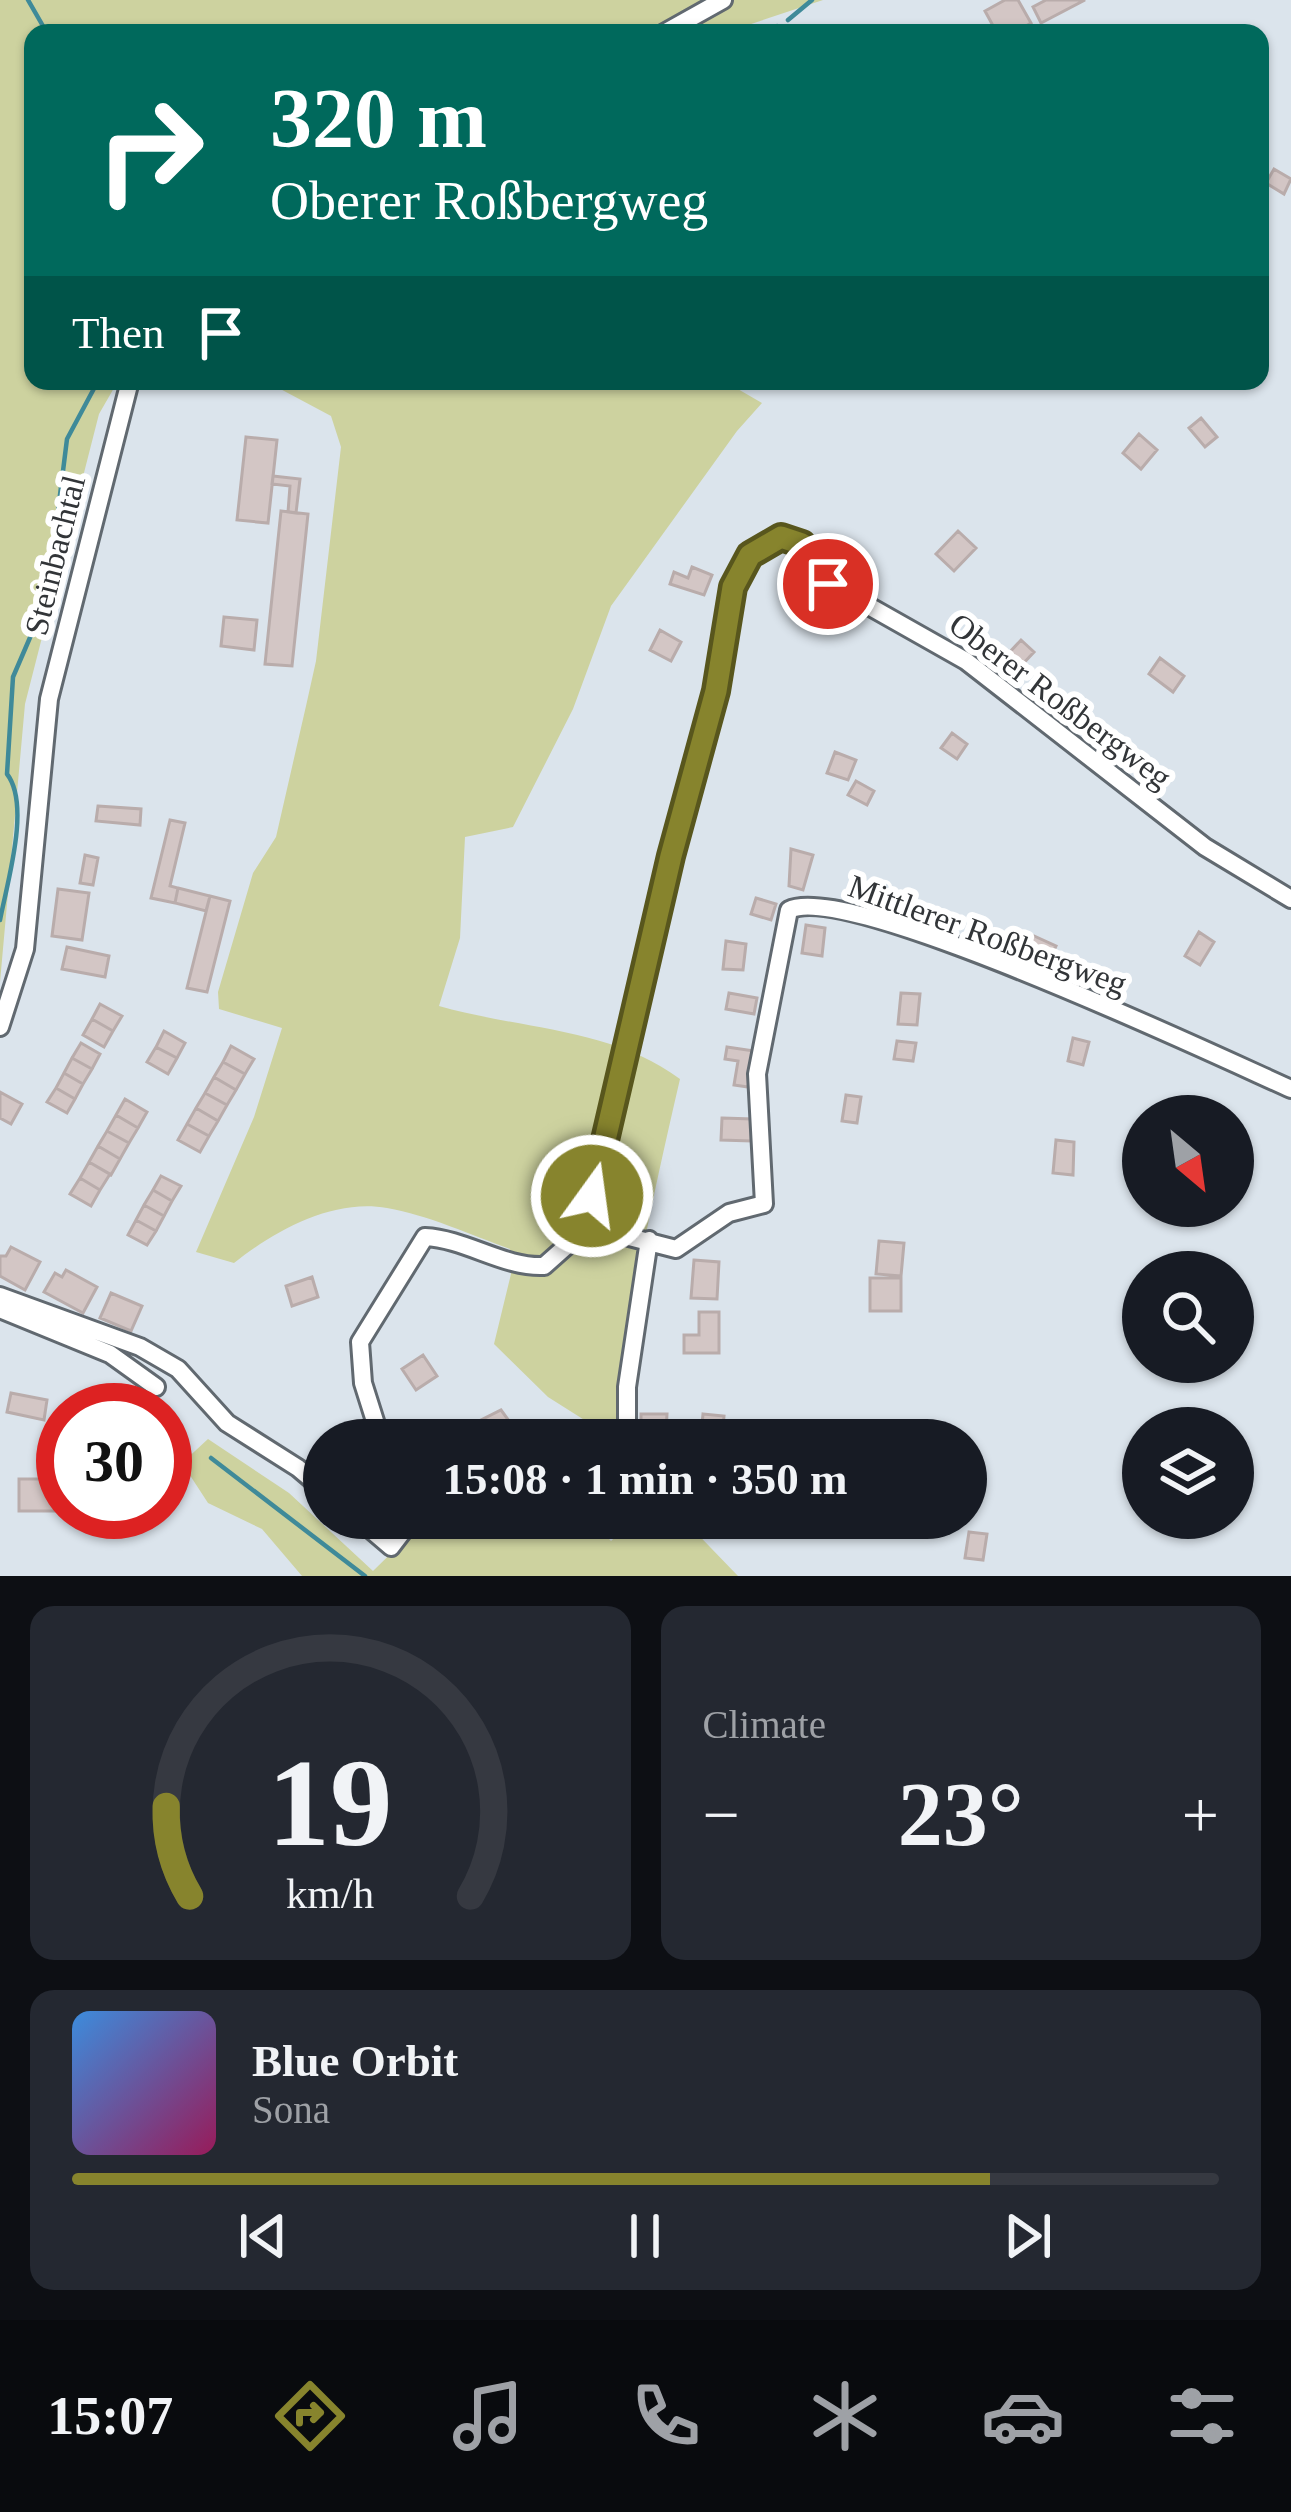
<!DOCTYPE html>
<meta charset="utf-8">
<style>
:root{--surface:#171b24;--page:#242831;--text:#f1f3f6;--muted:#9ea1a6;--line:#363941;--accent:#87842d}
body{margin:0;font-family:Georgia,serif;background:var(--page);color:var(--text);height:100vh;display:flex;flex-direction:column;font-size:45px;white-space:nowrap}
*{box-sizing:border-box;margin:0}
p{font-size:39px;color:var(--muted)}
.icon{flex:none;width:66px;height:66px;fill:none;stroke:currentColor;stroke-width:2;stroke-linecap:round;stroke-linejoin:round}
.map{position:relative;height:1576px;overflow:hidden}
.details{display:flex;flex-direction:column;gap:30px;padding:30px;background:#0d0f14;flex:1}
.details>*{flex:none}
.banner{position:absolute;left:24px;top:24px;width:1245px;height:366px;border-radius:24px;box-shadow:0 3px 9px #0004;background:#00695c;color:#fff;overflow:hidden}
.needle{width:78px;rotate:151deg}
.buttons{position:absolute;left:1122px;top:1095px;display:grid;gap:24px}
.buttons a{display:grid;place-items:center;width:132px;height:132px;border-radius:50%;background:var(--surface);box-shadow:0 3px 9px #0004;font-size:60px}
.speed{position:absolute;left:36px;top:1383px;display:flex;gap:24px;font-size:60px;font-weight:700;text-align:center}
.speed>*{display:grid;place-content:center;width:156px;height:156px;border-radius:50%;background:var(--surface);box-shadow:0 3px 9px #0004;line-height:1}
.speed .limit{border:18px solid #d22;background:#fff;color:#111}
.pin{position:absolute;display:grid;place-items:center;width:102px;height:102px;color:#fff;margin:-51px;border:6px solid #fff;border-radius:50%;box-shadow:0 3px 12px #0007}
.me{position:absolute;width:132px;margin:-66px;rotate:14deg;stroke-linejoin:round;filter:drop-shadow(0 0 9px #0008)}
.turn{display:flex;align-items:center;gap:42px;height:252px;padding:0 48px;font-size:54px}
.turn .icon{width:156px;height:156px;stroke-width:2.5}
.turn b{display:block;font-size:84px;line-height:102px}
.then{display:flex;align-items:center;height:114px;padding:0 48px;background:#0003;gap:24px;font-size:45px}
.big{font-size:90px;font-weight:700;line-height:1.1}
.details .widget{flex:1;display:flex;flex-direction:column;justify-content:center;gap:18px;min-width:0;padding:0 42px;border-radius:24px;background:var(--page)}
.details .dial{align-items:center;gap:0}
.dial svg{height:312px;overflow:visible;fill:none;stroke:var(--line);stroke-width:7;stroke-linecap:round;text-anchor:middle}
.dial text{fill:var(--text);stroke:none}
.song{display:flex;align-items:center;gap:36px}
.cover{width:144px;height:144px;border-radius:18px;background:linear-gradient(135deg,hsl(210 70% 55%),hsl(330 70% 35%))}
.played{height:12px;border-radius:6px;background:linear-gradient(90deg,var(--accent) 80%,var(--line) 80%)}
.keys{display:flex;justify-content:space-around;direction:ltr}
.heat{display:flex;justify-content:space-between;align-items:center;font-size:66px;direction:ltr}
.details .tiles{flex:1;display:grid;gap:30px;grid-template-columns:1fr 1fr}
.widget:last-child{grid-column:span 2}
.trip{position:absolute;left:303px;top:1419px;width:684px;height:120px;border-radius:60px;background:var(--surface);box-shadow:0 3px 9px #0004;font-weight:700;line-height:120px;text-align:center}
.tab-bar{display:flex;height:192px;justify-content:space-around;align-items:center;background:#090b0e;color:var(--muted)}
.tab-bar .icon{width:84px;height:84px}
.tab-bar .current{color:var(--accent)}
.tab-bar b{font-size:54px;color:var(--text)}
.map>svg:first-child{display:block}
.green{fill:#cdd29f}
.lines{fill:none;stroke-linecap:round;stroke-linejoin:round}
.stream{stroke:#3f8a99;stroke-width:4.5}
.building{fill:#d3c6c5;stroke:#b9acab;stroke-width:3}
.minor-casing{stroke:#616970;stroke-width:22}
.minor{stroke:#fff;stroke-width:16}
.route-casing{stroke:#58561d;stroke-width:30}
.route{stroke:#87842d;stroke-width:21}
.labels{text-anchor:middle;stroke-width:12;stroke-linejoin:round;paint-order:stroke}
.street-label{font-size:33px;fill:#323538;stroke:#fff}
</style>
<div class="map">
<svg width="1291" height="1576" viewBox="0 0 1291 1576">
<rect width="100%" height="100%" fill="#dbe4ec"/>
<path class="green" d="M0,0H823L724,33H33V381H118L99,414L25,704L0,982Z
M253,381H724L762,403L737,431L611,606L573,709L513,827L465,837L460,938L439,1006C519,1029 612,1028 680,1079C652,1200 626,1317 616,1440L548,1397L494,1344L511,1274L510,1249C471,1235 428,1215 387,1208C333,1198 274,1231 234,1263L196,1252L254,1117L282,1028L219,1009L218,992L253,873L276,837L306,706L316,661L341,447L331,416L271,384Z
M208,1439L289,1493L373,1571L427,1518H590L611,1541L636,1518H682L738,1576H302L262,1529L208,1503L182,1463Z"/>
<g class="lines">
<path class="stream" d="M28,0L47,33
M788,20L812,0
M759,33L777,26
M0,920C7,883 31,805 7,774L13,677L38,619L51,567L67,439L98,381
M211,1458L365,1576"/>
</g>
<path class="building" d="M1005,0H1018L1031,23L1014,33H997L985,11Z
M1046,0H1085L1041,23L1033,7Z
M1274,169L1291,179L1284,194L1266,183Z
M1201,418L1217,437L1205,447L1189,428Z
M1139,434L1157,450L1141,469L1123,453Z
M246,437L277,440L268,523L237,520Z
M273,476L300,479L296,513L288,512L290,486L272,484Z
M281,511L308,514L292,666L265,664Z
M958,531L976,548L954,571L936,554Z
M692,567L712,575L704,595L670,584L674,572L688,578Z
M224,617L257,620L254,650L221,646Z
M660,630L681,642L671,661L650,650Z
M1021,640L1034,652L1020,667L1007,655Z
M1160,658L1184,676L1173,692L1149,674Z
M952,733L967,744L957,759L941,748Z
M835,752L856,760L848,780L827,773Z
M856,781L874,791L867,805L848,795Z
M98,806L141,809L140,825L96,821Z
M170,820L185,823L170,886L178,888L175,903L151,898Z
M791,849L813,855L803,890L789,886Z
M85,855L98,858L93,885L80,883Z
M178,888L210,896L206,911L175,903Z
M58,889L89,893L82,940L52,936Z
M210,896L230,901L207,992L187,988Z
M756,898L776,904L771,920L751,914Z
M806,925L825,928L822,956L802,953Z
M1199,932L1214,942L1200,965L1185,956Z
M1032,935L1056,946L1044,972L1020,961Z
M726,941L746,944L743,970L723,969Z
M67,947L109,956L105,977L62,969Z
M729,993L757,998L754,1014L726,1009Z
M901,993L920,994L917,1025L898,1024Z
M100,1004L122,1016L113,1031L92,1019Z
M92,1019L113,1031L104,1047L83,1035Z
M164,1031L185,1043L177,1058L156,1047Z
M1073,1038L1089,1042L1083,1065L1068,1061Z
M897,1041L916,1043L913,1061L894,1059Z
M81,1043L100,1054L92,1069L72,1058Z
M231,1046L254,1059L245,1074L223,1062Z
M156,1047L177,1058L168,1074L147,1062Z
M727,1047L754,1051L748,1087L734,1085L738,1061L725,1059Z
M72,1058L92,1069L83,1084L64,1073Z
M223,1062L245,1074L236,1090L214,1077Z
M64,1073L83,1084L75,1099L56,1088Z
M214,1077L236,1090L227,1105L205,1093Z
M56,1088L75,1099L67,1113L47,1102Z
M0,1092L22,1104L11,1124L0,1118Z
M205,1093L227,1105L218,1121L196,1108Z
M846,1095L861,1097L857,1123L842,1121Z
M125,1099L147,1112L138,1128L116,1115Z
M196,1108L218,1121L209,1136L187,1124Z
M116,1115L138,1128L129,1143L107,1131Z
M722,1118L752,1119L751,1141L721,1140Z
M187,1124L209,1136L200,1152L178,1140Z
M107,1131L129,1143L120,1159L98,1146Z
M1056,1140L1074,1142L1073,1175L1053,1173Z
M98,1146L120,1159L111,1175L89,1162Z
M89,1162L110,1174L100,1190L80,1178Z
M161,1176L181,1186L172,1201L153,1190Z
M80,1178L100,1190L91,1206L70,1194Z
M153,1190L172,1201L164,1216L144,1205Z
M144,1205L164,1216L156,1231L136,1220Z
M136,1220L156,1231L147,1245L128,1235Z
M879,1241L904,1243L901,1276L876,1274Z
M11,1247L40,1262L25,1290L0,1276V1256H6Z
M694,1260L719,1262L717,1299L691,1298Z
M66,1270L97,1287L83,1313L44,1292L55,1273L62,1277Z
M312,1277L318,1297L292,1306L286,1286Z
M870,1278H901V1311H870Z
M111,1293L142,1306L131,1331L100,1318Z
M699,1312H719V1353H684V1335H699Z
M423,1355L437,1376L416,1390L402,1369Z
M11,1393L47,1400L44,1420L7,1412Z
M501,1410L512,1425L497,1440L481,1420Z
M641,1414H667L666,1433L641,1432Z
M703,1414L724,1416L722,1436L701,1434Z
M19,1479H61V1511H19Z
M969,1532L987,1534L983,1560L965,1558Z"/>
<g class="lines">
<defs>
<path id="minor" d="M664,33L723,0
M0,1027L25,949L49,699L130,381
M571,1242L606,1231L676,1249L729,1213L764,1204L757,1074L789,910C846,880 1217,1056 1291,1089
M0,1296L140,1347L178,1369L227,1423L298,1468L324,1490
M0,1309L110,1354L156,1387
M381,1440L363,1383L360,1342L425,1237C466,1239 504,1268 544,1266L571,1242L592,1196L682,814L716,691L733,587L750,555L781,537L803,544L828,583L966,661L1205,847L1291,899
M627,1440V1387L649,1240
M357,1518L391,1547L404,1530L403,1518"/>
</defs>
<use href="#minor" class="minor-casing"/>
<use href="#minor" class="minor"/>
</g>
<g class="lines">
<defs>
<path id="route" d="M592,1196L671,856L716,691L733,587L750,555L781,537L802,544L828,584"/>
</defs>
<use href="#route" class="route-casing"/>
<use href="#route" class="route"/>
</g>
<g class="labels">
<g class="street-label">
<text transform="translate(54 555) rotate(-76)" y="12">Steinbachtal</text>
<text transform="translate(1061 700) rotate(37)" y="12">Oberer Roßbergweg</text>
<text transform="translate(988 934) rotate(20)" y="12">Mittlerer Roßbergweg</text>
</g>
</g>
</svg>
<div class="buttons">
<a><svg class="needle" viewBox="-14 -14 28 28"><path d="M0-13l5 13h-10z" fill="#e53935"/><path d="M0 13l5-13h-10z" fill="#9ea1a6"/></svg></a>
<a><svg class="icon" aria-label="search" viewBox="0 0 24 24"><circle cx="10" cy="10" r="6"/><path d="M15 15l6 6"/></svg></a>
<a><svg class="icon" aria-label="layers" viewBox="0 0 24 24"><path d="M12 4l9 5-9 5-9-5zM3 14l9 5 9-5"/></svg></a>
</div>
<div class="speed"><div class="limit">30</div></div>
<div class="pin" style="left:828px;top:584px;background:#d93025"><svg class="icon" aria-label="arrive" viewBox="0 0 24 24"><path d="M6 21V4h12l-3 4 3 4H6"/></svg></div>
<svg class="me" style="left:592px;top:1196px" viewBox="-20 -20 40 40"><circle r="17" fill="#87842d" stroke="#fff" stroke-width="3"/><path d="M0-11L8 9 0 5-8 9z" fill="#fff"/></svg>
<div class="trip">15:08 · 1 min · 350 m</div>
<div class="banner">
<div class="turn"><svg class="icon" aria-label="right" viewBox="0 0 24 24"><path d="M7 20v-9h11M14 6l5 5-5 5"/></svg><div><b>320 m</b>Oberer Roßbergweg</div></div>
<div class="then">Then<svg class="icon" aria-label="arrive" viewBox="0 0 24 24"><path d="M6 21V4h12l-3 4 3 4H6"/></svg></div>
</div>
</div>
<section class="details">
<div class="tiles">
<div class="widget dial"><svg viewBox="0 0 100 80">
<path d="M14 69A42 42 0 1 1 86 69"/>
<path d="M14 69A42 42 0 0 1 8 46" stroke="#87842d"/>
<text x="50" y="56" font-size="32" font-weight="700">19</text>
<text x="50" y="72" font-size="11">km/h</text>
</svg></div>
<div class="widget"><p>Climate</p>
<div class="heat"><a>−</a><b class="big">23°</b><a>+</a></div>
</div>
<div class="widget">
<div class="song"><i class="cover"></i><div><b>Blue Orbit</b><p>Sona</p></div></div>
<div class="played"></div>
<div class="keys"><svg class="icon" aria-label="previous" viewBox="0 0 24 24"><path d="M18 5L8 12l10 7zM5 5v14"/></svg><svg class="icon" aria-label="pause" viewBox="0 0 24 24"><path d="M8 5v14M16 5v14"/></svg><svg class="icon" aria-label="next" viewBox="0 0 24 24"><path d="M6 5l10 7-10 7zM19 5v14"/></svg></div>
</div>
</div>
</section>
<nav class="tab-bar">
<b>15:07</b>
<svg class="icon current" aria-label="directions" viewBox="0 0 24 24"><path d="M12 3l9 9-9 9-9-9zM9 14v-3h6M13 9l2 2-2 2"/></svg>
<svg class="icon" aria-label="music" viewBox="0 0 24 24"><path d="M9 18V5l10-2v13"/><circle cx="6" cy="18" r="3"/><circle cx="16" cy="16" r="3"/></svg>
<svg class="icon" aria-label="phone" viewBox="0 0 24 24"><path d="M5 4h4l2 5-3 2q2 4 5 5l2-3 5 2v4C11 20 4 13 5 4z"/></svg>
<svg class="icon" aria-label="climate" viewBox="0 0 24 24"><path d="M12 3v18M4 7l16 10M4 17L20 7"/></svg>
<svg class="icon" aria-label="car" viewBox="0 0 24 24"><path d="M5 17H2v-5l4-1 3-4h7l3 4 3 1v5h-3M9 17h6M6 11h13"/><circle cx="7" cy="17" r="2"/><circle cx="17" cy="17" r="2"/></svg>
<svg class="icon" aria-label="filters" viewBox="0 0 24 24"><path d="M4 7h16M4 17h16"/><circle cx="9" cy="7" r="2"/><circle cx="15" cy="17" r="2"/></svg>
</nav>
